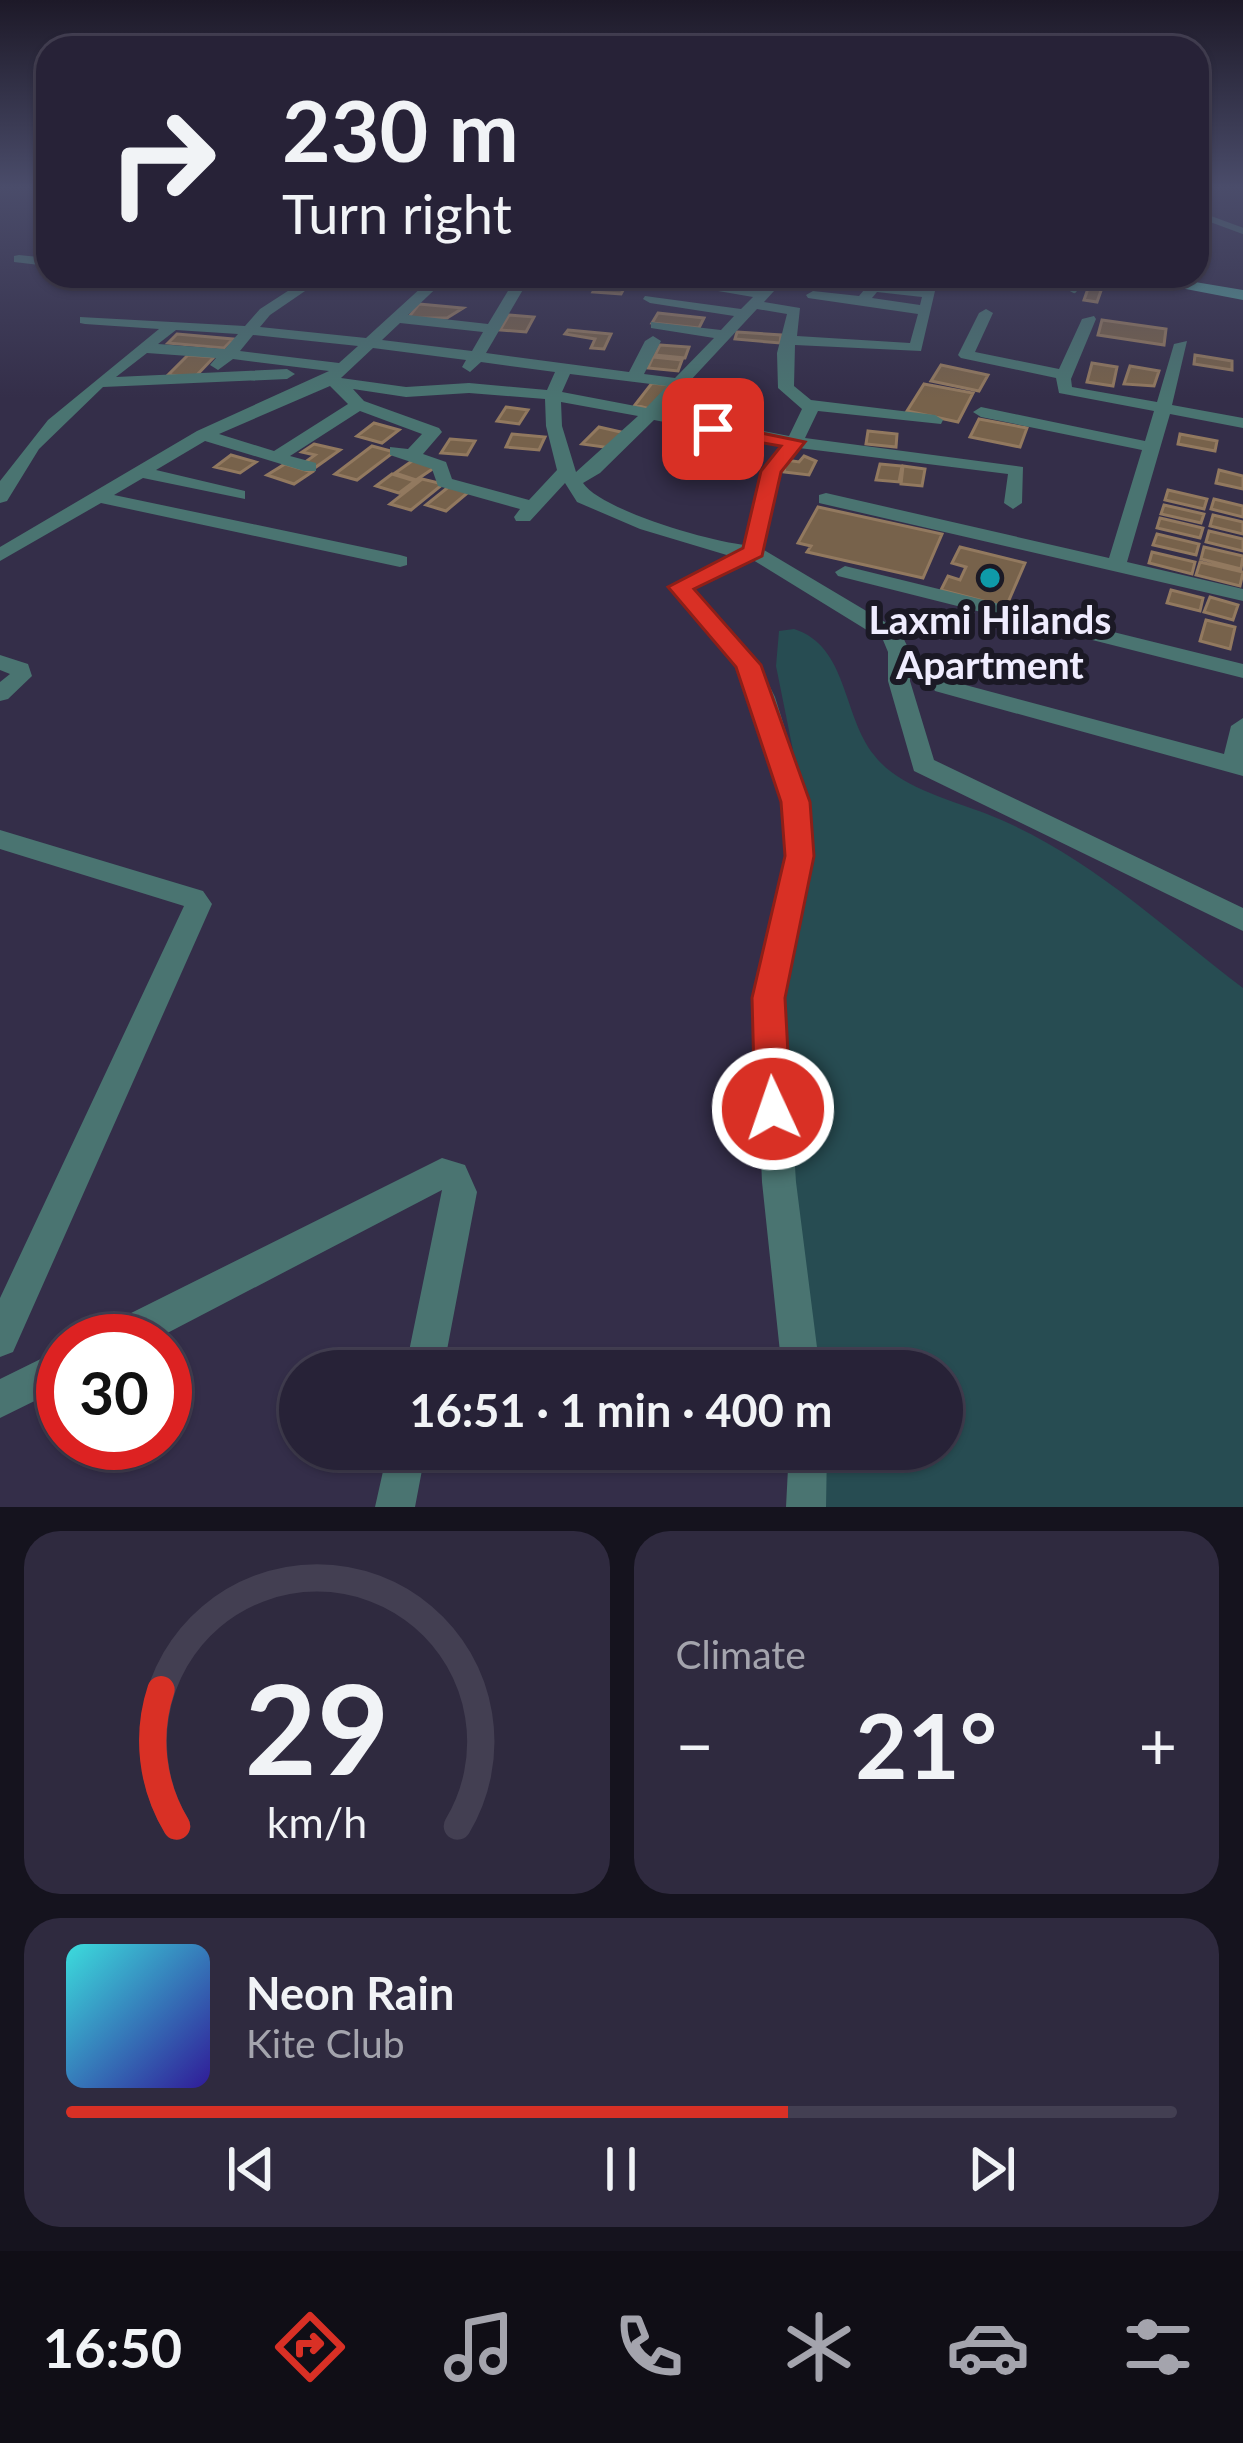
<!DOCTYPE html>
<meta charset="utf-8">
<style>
:root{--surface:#272237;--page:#2f2a3f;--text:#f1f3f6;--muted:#a4a4ad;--line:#433f52;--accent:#d93025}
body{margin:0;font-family:Lato,sans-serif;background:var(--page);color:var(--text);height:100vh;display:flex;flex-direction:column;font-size:45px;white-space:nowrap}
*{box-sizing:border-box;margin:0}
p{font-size:39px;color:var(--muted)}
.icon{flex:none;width:66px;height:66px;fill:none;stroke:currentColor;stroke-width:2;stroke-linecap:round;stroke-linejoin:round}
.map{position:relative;height:1507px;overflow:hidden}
.panel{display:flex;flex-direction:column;gap:24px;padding:24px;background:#15131e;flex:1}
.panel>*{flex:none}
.top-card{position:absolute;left:36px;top:36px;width:1173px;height:252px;border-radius:36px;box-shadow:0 3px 9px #0004,0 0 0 3px var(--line);background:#272237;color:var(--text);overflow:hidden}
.speed{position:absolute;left:36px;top:1314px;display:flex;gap:24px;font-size:60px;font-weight:700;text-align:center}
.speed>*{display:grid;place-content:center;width:156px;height:156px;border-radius:50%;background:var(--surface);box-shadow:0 3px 9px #0004,0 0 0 3px var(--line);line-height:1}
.speed .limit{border:18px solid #d22;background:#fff;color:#111}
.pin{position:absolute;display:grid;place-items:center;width:102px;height:102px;color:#fff;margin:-51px;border-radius:24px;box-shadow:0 6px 18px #0006}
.me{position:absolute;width:132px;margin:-66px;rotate:357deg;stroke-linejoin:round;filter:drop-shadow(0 0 9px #0008)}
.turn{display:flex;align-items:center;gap:42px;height:252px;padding:0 48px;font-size:54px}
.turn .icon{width:156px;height:156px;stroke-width:2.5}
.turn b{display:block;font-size:84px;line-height:102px}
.big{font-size:90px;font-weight:700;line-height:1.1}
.panel .tile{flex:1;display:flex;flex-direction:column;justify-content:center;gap:18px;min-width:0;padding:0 42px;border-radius:36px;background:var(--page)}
.panel .dial{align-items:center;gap:0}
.dial svg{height:312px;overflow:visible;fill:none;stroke:var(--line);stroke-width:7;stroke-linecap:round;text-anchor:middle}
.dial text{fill:var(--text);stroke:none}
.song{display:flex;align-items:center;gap:36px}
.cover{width:144px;height:144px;border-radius:18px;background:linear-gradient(135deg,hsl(180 70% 55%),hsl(250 70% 35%))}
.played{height:12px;border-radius:6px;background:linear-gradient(90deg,var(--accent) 65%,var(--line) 65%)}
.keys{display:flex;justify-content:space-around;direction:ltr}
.heat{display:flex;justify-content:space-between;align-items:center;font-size:66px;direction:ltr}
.panel .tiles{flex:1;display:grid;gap:24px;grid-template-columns:1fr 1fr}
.tile:last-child{grid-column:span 2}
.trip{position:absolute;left:279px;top:1350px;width:684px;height:120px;border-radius:60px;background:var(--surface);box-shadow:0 3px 9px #0004,0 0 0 3px var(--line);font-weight:700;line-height:120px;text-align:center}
.menu{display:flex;height:192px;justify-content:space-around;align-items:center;background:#100e16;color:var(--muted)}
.menu .icon{width:84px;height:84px}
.menu .current{color:var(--accent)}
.menu b{font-size:54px;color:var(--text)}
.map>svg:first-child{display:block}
.water{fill:#274c52}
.building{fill:#77624b;stroke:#92795f;stroke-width:3}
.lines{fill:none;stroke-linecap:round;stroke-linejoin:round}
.service{stroke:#4a7471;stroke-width:6}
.minor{fill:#4a7471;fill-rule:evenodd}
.secondary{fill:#539893;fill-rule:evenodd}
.route{fill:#d93025;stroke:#8d1f18;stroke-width:3}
.culture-dot{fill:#0f9aa8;stroke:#1b1925;stroke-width:4.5}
.labels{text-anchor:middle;stroke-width:12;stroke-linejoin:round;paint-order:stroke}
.poi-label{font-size:39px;font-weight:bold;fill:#efecfe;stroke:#1b1925}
</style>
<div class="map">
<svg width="1243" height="1507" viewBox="0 0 1243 1507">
<rect width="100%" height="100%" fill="#342e49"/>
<path class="water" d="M794,629C848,646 842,715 874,755C898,787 951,800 987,814C1086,853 1159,924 1243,988V1507H818L819,1449H942V1371H814L776,1000L798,775L776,666L779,631Z"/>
<path class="building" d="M1077,276L1131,284L1130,289L1103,285L1097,302L1084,300L1090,283L1075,281Z
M600,280L627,283L621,294L593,292Z
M419,304L463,308L447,318H408Z
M658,313L704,318L699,328L652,323Z
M509,315L534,317L526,332L500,330Z
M1102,320L1166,329L1164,345L1098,335Z
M568,330L611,334L604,349L591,348L595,339L565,334Z
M737,332L781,335L780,343L735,339Z
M177,334L233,339L224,348L168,343Z
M660,345L689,347L685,358L655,355Z
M188,355L214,357L195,377L168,375Z
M1195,355L1232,361V370L1194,364Z
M653,357L682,360L678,371L648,368Z
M1092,363L1117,367L1113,386L1087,382Z
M941,365L988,375L979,391L931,381Z
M1130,366L1159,371L1154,386L1124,384Z
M652,383L670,385L650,409L635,405Z
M924,384L973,393L958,422L907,411Z
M506,407L528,410L519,424L497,421Z
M979,419L1027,428L1020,447L970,437Z
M374,423L399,430L382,443L357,436Z
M599,427L625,433L611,448L582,444Z
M706,430L722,432L713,452L696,449Z
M868,431L897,434L896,447L866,444Z
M512,434L545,437L539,450L506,447Z
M1180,434L1217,441L1215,451L1178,444Z
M725,436L742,438L731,463L713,460Z
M450,439L475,441L467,455L441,453Z
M314,444L340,450L316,467L304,463L315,455L302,452Z
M372,446L394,452L357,480L335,474Z
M231,455L256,462L240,473L215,467Z
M804,456L816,461L809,475L784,472L786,460L799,462Z
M415,459L437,466L416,480L395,473Z
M285,464L312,472L294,484L267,475Z
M880,464L902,466L899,482L876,480Z
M903,466L925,469L922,486L901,484Z
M1219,470L1243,476V489L1216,483Z
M392,474L415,481L399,493L376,486Z
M422,479L443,484L411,510L390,504Z
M451,485L471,490L446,511L426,505Z
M1168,490L1207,499L1204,509L1165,500Z
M1214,499L1243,506V517L1211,509Z
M1164,505L1204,514L1201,523L1161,514Z
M818,507L942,534L923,578L807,552L811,546L798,543Z
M1213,515L1243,522V534L1210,526Z
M1160,518L1203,528L1200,538L1157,528Z
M1209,531L1243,539V551L1206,542Z
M1157,534L1199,544L1196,555L1153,545Z
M960,547L1025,563L1006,607L941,590L948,576L960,580L966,567L952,563Z
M1204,547L1243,556L1241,569L1201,559Z
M1152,552L1195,562L1192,574L1149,563Z
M1200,562L1243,572L1240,586L1196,575Z
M1171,590L1203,598L1200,611L1167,603Z
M1210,597L1238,605L1233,620L1204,612Z
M1206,620L1235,627L1230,649L1200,641Z"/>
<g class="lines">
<path class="service" d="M1197,214L1243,231
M1069,276L1067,286L1074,290"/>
<path class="minor" d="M19,255L48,258V266L14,262V256Z
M146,276H162L150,286H140L138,283Z
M169,276H224L230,280C216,287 183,284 169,276Z
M311,276H327L270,315L260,327L366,338L434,276H449L408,315L488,324L517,276H531L486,353L629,372L645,341L653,336L661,341L644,374L675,378L714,338L651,328V322L721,330L734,316L650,303L643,299L645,296L741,309L753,297L631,276H667L760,289L772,276H821L870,282L875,276H889L883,284L935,291L921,351L795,345L794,386L811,400L935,415L943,420L941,424L818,411L805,438L1023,467L1022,503L1013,509L1004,503L1008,474L799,448L780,472L764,550L900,631L910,652V681L934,760L1243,908V931L914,771L888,681V652L883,640L753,560L692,589L759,665L775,697L808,802L812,856L784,998L796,1182L820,1371H782L762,1182L754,998L786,856L782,802L753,697L738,668L669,587L730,556L640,529L577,502L565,483L530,521H516L514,517L520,509L438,486L432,469L390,455V447L408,449L422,434L360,411L290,456L316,463V471H304L205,441L156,470L245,491V499L143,478L114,495L400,555L407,557V565L400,567L101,503L0,561V547L197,431L329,371L233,359L218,370L210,365L216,358L147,353L116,377L287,369L295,374L287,379L103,387L39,449L7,501L0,503V481L48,420L159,329L85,324L80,323V317L245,326L260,309ZM785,279L864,290L859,296L813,291L806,295L808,298L918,314L910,343L797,336L800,308L764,302ZM877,292L922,297L920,305L872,298ZM757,309L787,314L777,353L778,388L802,409L789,436L662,411ZM400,323L483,332L472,351L382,340ZM176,330L238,334L225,349L158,344ZM253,335L358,346L339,363L240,351ZM373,348L466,360L462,367L470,372L481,362L555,372L547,390L469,383L406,387L341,378ZM570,374L667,386L646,408L562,392ZM330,386L348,404L274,451L219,434ZM353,389L406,397L469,393L545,399L546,426L557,470L529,500L452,479L446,462L423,454L442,432L439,428L364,401ZM561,402L638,416L576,472L562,426ZM654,420L783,445L762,471L746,545C711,542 601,510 583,483L600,473Z
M986,309L993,313L975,352L1059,369L1082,319L1094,316L1096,319L1071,379L1072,387L1157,402L1174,344L1187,341L1172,405L1243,418V428L1170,414L1127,562L1243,589V601L819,503V495L826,493L1109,558L1142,450L981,417L973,412L981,407L1145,441L1154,411L1059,393L1056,378L961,358L958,355L979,313Z
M845,566L1243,664V678L838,576L835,572Z
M0,655L28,664L32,676L8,699L0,701V682L10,674L0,670Z
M943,679L1224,754L1231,726L1243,718V776L935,691L932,686L935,681Z
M0,830L203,891L212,904L13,1352L0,1357V1298L184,906L0,849Z
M442,1158L465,1165L477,1192L443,1371H405L442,1190L152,1341H96L101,1328Z
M63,1348V1387L0,1418V1379Z
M388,1449H426L415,1507H375Z
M789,1449H827L826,1507H786Z"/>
<path class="secondary" d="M1118,276H1159L1243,290V300Z"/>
</g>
<linearGradient id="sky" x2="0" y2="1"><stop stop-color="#1d1928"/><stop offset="0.47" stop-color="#4a4c6a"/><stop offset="1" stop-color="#4a4c6a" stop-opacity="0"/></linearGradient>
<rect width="1243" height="398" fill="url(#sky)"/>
<path class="route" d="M713,423L805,442L781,472L762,556L694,589L761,665L810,802L814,856L785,998L791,1109L786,1120L773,1125L760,1120L755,1109L752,998L785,856L781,802L736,667L668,587L743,548L761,471L781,446L706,433L703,429Z"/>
<circle class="culture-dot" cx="990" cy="578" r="12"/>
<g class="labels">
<g class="poi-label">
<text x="990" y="634">Laxmi Hilands<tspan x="990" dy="45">Apartment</tspan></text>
</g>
</g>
</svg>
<div class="speed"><div class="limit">30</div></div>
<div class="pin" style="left:713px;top:429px;background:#d93025"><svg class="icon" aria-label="arrive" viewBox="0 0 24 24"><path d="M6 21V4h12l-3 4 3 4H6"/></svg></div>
<svg class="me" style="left:773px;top:1109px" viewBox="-20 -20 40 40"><circle r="17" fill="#d93025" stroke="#fff" stroke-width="3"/><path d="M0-11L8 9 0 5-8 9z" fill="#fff"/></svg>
<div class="trip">16:51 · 1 min · 400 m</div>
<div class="top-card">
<div class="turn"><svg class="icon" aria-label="right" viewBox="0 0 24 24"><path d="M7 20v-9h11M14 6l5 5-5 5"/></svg><div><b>230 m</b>Turn right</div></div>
</div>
</div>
<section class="panel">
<div class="tiles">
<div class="tile dial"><svg viewBox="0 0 100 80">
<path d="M14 69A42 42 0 1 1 86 69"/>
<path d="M14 69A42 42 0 0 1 10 34" stroke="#d93025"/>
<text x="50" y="56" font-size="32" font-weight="700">29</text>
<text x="50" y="72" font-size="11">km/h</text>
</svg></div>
<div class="tile"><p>Climate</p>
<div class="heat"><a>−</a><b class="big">21°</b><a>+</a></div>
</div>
<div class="tile">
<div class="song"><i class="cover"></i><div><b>Neon Rain</b><p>Kite Club</p></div></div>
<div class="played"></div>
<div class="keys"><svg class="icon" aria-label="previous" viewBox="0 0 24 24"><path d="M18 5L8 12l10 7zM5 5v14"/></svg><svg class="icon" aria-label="pause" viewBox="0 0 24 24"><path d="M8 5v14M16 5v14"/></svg><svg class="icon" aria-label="next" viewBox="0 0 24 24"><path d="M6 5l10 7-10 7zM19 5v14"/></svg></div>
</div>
</div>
</section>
<nav class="menu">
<b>16:50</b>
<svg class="icon current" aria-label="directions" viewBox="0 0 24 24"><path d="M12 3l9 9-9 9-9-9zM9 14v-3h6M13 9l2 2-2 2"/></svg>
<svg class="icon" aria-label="music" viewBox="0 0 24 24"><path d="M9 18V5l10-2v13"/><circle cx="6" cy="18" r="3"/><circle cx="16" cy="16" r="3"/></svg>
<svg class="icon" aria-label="phone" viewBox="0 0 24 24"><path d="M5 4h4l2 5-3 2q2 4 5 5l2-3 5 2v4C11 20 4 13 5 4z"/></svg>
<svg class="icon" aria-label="climate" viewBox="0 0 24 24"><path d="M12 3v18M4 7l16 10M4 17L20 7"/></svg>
<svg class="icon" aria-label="car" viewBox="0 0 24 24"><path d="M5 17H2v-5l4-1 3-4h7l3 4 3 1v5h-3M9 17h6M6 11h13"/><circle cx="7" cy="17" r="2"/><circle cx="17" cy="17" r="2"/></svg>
<svg class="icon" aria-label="filters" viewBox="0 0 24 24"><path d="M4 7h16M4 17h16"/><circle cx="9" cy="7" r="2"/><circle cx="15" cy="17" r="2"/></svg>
</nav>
